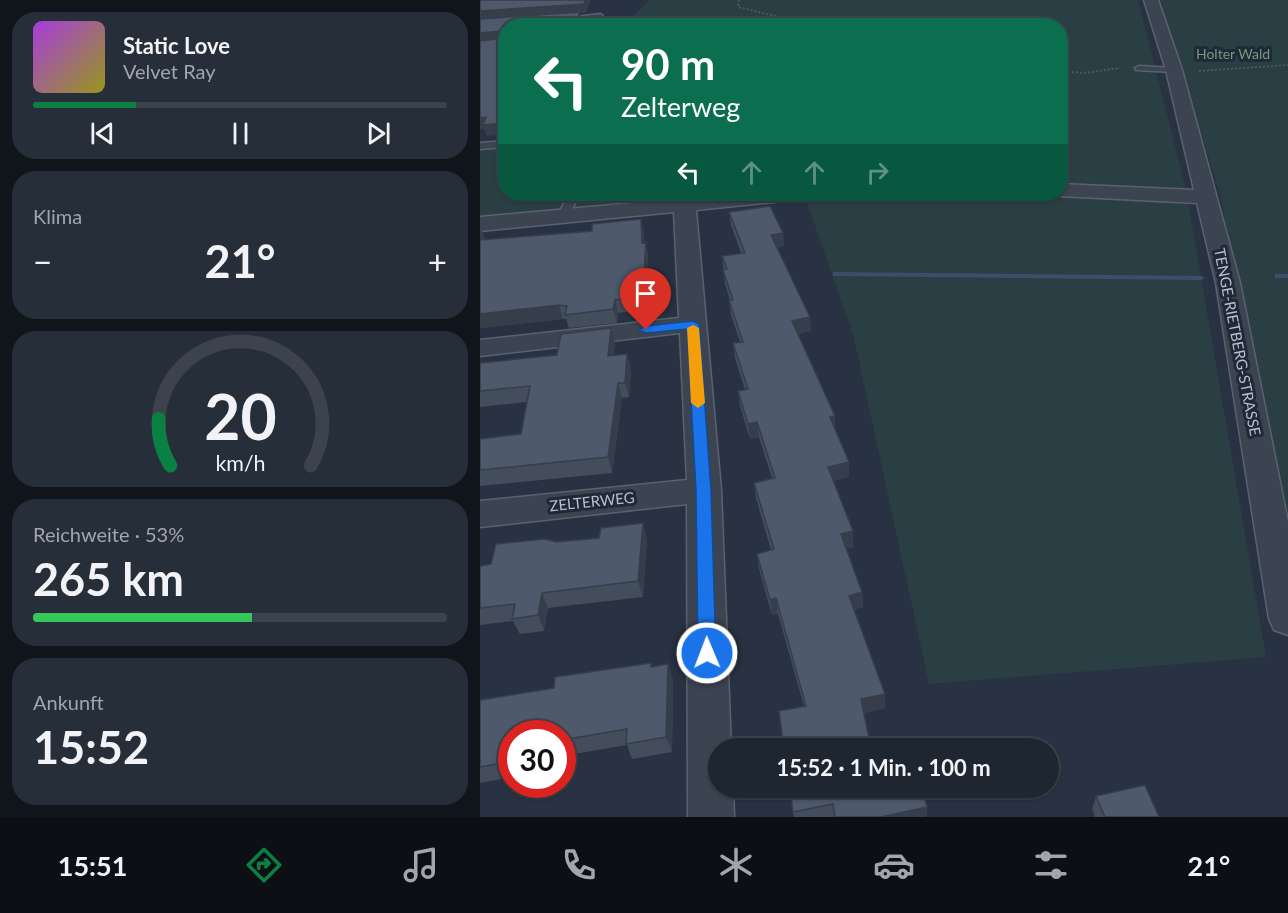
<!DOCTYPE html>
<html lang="de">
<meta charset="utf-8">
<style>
:root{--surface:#1e2632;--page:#262e3a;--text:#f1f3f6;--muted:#a1a5ac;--line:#3c434d;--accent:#0b8043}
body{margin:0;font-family:Lato,sans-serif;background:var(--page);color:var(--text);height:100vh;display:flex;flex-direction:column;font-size:22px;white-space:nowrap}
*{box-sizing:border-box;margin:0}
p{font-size:20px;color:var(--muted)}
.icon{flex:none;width:33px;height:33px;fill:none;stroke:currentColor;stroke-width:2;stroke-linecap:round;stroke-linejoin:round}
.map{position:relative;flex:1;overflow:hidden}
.drawer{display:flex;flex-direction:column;gap:12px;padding:12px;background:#10151c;width:480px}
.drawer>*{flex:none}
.guide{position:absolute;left:18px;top:18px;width:570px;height:183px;border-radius:24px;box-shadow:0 2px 4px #0004,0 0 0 2px var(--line);background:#0b6e4f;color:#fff;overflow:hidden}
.speed{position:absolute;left:18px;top:720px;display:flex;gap:12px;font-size:30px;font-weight:700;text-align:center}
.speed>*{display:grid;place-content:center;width:78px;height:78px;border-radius:50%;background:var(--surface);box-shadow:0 2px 4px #0004,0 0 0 2px var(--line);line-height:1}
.speed .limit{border:9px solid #d22;background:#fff;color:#111}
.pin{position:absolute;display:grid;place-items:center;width:51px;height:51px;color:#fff;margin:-62px -26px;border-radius:50% 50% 50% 0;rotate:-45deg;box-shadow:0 0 6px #0007}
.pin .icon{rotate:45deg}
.me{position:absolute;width:66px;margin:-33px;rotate:359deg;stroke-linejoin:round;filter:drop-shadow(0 0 4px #0008)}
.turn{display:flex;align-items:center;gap:21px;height:126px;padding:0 24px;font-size:27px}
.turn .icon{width:78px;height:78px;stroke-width:2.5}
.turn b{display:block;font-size:42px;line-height:51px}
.lanes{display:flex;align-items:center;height:57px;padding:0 24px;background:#0003;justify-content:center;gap:30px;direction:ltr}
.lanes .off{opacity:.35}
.big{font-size:45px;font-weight:700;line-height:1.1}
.drawer .tile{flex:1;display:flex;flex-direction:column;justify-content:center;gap:9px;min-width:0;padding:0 21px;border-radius:24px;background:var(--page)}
.drawer .dial{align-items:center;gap:0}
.dial svg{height:156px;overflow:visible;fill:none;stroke:var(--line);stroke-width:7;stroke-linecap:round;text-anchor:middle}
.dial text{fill:var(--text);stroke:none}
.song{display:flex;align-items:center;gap:18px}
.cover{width:72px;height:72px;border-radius:9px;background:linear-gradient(135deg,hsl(280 70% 55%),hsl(60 70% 35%))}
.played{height:6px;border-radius:3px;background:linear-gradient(90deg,var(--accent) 25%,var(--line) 25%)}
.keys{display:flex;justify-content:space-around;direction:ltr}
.heat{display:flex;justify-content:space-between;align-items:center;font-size:33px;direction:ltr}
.charge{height:9px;border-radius:4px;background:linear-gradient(90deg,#34c759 53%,var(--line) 0)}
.trip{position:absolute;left:228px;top:738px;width:351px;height:60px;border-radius:30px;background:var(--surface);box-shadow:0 2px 4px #0004,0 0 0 2px var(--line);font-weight:700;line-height:60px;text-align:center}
.tabs{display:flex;height:96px;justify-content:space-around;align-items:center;background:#0c0f14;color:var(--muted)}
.tabs .icon{width:42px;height:42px}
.tabs .on{color:var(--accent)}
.tabs b{font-size:27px;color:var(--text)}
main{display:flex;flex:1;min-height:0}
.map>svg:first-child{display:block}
.green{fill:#2a3f43}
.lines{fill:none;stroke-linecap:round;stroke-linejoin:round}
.stream{fill:#3e4e6a;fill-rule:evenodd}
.lane-casing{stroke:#5a626f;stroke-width:3}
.street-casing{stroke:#5a626f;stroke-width:3}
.path{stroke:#485c60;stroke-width:2;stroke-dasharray:2 2;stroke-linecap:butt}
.lane{fill:#3c4452;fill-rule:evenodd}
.street{fill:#3c4452;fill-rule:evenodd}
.wall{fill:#434d5c}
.shaded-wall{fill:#373e4b}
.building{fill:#4e596b;stroke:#373e4b;stroke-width:1.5}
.route{fill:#1a73e8;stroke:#114b97;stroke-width:1.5}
.slow{fill:#f59e0b}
.labels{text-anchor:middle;stroke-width:6;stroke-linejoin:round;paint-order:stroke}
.far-park-label{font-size:14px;fill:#719c7d;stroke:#212937}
.street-label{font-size:15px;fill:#b9bfcc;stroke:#212937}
</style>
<main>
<section class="drawer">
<div class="tile">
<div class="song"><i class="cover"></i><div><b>Static Love</b><p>Velvet Ray</p></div></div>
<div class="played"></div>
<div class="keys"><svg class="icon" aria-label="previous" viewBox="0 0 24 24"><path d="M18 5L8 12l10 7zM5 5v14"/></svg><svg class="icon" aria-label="pause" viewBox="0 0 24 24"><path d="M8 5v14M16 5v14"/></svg><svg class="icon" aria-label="next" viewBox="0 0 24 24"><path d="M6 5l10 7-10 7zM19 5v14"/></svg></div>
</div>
<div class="tile"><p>Klima</p>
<div class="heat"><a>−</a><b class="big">21°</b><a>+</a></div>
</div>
<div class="tile dial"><svg viewBox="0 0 100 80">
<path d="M14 69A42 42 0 1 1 86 69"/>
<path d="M14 69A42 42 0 0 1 8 45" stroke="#0b8043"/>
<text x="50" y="56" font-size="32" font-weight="700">20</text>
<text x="50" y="72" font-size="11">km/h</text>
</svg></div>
<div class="tile"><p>Reichweite · 53%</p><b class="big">265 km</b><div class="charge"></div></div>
<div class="tile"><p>Ankunft</p><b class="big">15:52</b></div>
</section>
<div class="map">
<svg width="808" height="817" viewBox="0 0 808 817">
<rect width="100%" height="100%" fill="#283242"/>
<path class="green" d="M170,0H658L706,189L786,657L449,684L373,334L324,194H580V26H103L152,17Z
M679,0H808V512L753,274L741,197Z
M25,147L26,194H260L0,219V148Z"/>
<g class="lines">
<path class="stream" d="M353,272L721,276L725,278L721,280L356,276H353Z
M795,274H808V278H795Z"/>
<defs>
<path id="lane" d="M121,14L124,18L81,21L77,19Z
M659,66L694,68L698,70L694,72L656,70L655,68Z
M26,141V147L0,149V143Z
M88,194H98L90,216L84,219L78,216Z"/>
<path id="street" d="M664,0H678L702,70L760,283L808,522V635L794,630L789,619L736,283L717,203L580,196L572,194H580V184L714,190L686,70Z
M251,194H325L322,199L314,200L216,210L241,490L251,748H238V788H253L254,817H208L207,504L0,527V501L207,480L200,333L0,356V340L199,318L194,212L0,231V217Z"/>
</defs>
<use href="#lane" class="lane-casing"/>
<use href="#street" class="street-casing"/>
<path class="path" d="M259,0L258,7L336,26
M580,71L604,73L640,68
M719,71L808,65"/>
<use href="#lane" class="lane"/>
<use href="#street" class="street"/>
</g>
<path class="wall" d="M249,212L303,233L304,246L297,248L331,331L318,334L355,416V429L369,462V477L353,481L373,531V547L366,548L382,592L383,607L374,610L405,694V708L384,713L324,706L298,614L292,615L279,569L277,554L291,550L276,498L274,483L292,478L279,437L270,439L260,406L258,391L265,390L255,358L253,343L260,342L251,315L249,300H250L245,284L242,256L261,253L251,225Z
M0,229H1L5,240L164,232V242L168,255L165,299L161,302L160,310L138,313L137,323L89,328L86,319H83L0,328Z
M131,328L135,343L133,356L147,354L151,369L149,397L142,398L132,473L0,486V439L41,434L47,402L0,407V363L77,355Z
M167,539L163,597L68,608L64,631L40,634L33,621L0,625V566L11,564L76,542Z
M188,664L193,680L192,752L152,759L147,745L82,756V734H32V777L0,783V700L74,688Z
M310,788L400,790L447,807L446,817H314Z
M616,796L679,817H615L612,809Z"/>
<path class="shaded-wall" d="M105,0H111L106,13H100L102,21L101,26L0,20V11Z
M21,31L24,41L0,43V33Z
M6,117L26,123V134L7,136L4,129H0V118Z
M161,219L164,232V255L162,243Z
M1,229L6,241L0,246V233Z
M303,233L304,246L293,248L291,235Z
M166,242L168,255L165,299L161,302L160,310L157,297L158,289Z
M135,300L138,313L137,323L133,309Z
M79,305L83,319L0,328V314Z
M330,317L331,331L313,335L312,321Z
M131,328L135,343L132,371L128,356Z
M147,354L151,369L149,397L145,383Z
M138,383L142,398L132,473L128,457Z
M355,416V431L350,417Z
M277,422L279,437L270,439L268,424Z
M369,462V477L349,482L348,467Z
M163,523L167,539L163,597L158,581Z
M373,531V547L361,550V534Z
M382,592L383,607L369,611V596Z
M62,593L68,608L64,631L58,615Z
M296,598L298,614L292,615L290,600Z
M188,664L193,680L192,752L186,737Z
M405,694V708L381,713V699Z
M447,807L446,817H401Z"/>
<path class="building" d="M0,0H105L104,4L0,11Z
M100,12L95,26H26V123L3,125L6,117L0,118V41L25,38L21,31L0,33V19Z
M290,206L303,233L291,235L330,317L312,321L355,416L350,417L369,462L348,467L373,531L361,534L382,592L369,596L405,694L381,699L391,748H304L299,711L326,706L296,598L290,600L277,554L294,549L274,483L295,478L277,422L268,424L258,391L268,389L253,343L263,342L249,300H253L243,270L247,269L242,256L265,253L249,212Z
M161,219L162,243L166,242L163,286L158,289L157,297L135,300L133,309L85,315L87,306L79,305L0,314V240L112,231V224Z
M131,328L128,356L147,354L145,383H138L128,457L0,470V439L41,434L50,386L0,391V363L77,355L81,334Z
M163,523L158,581L62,593L58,615L32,619L35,604L0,608V566L11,564L16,544L65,539L76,542L119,538L121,528Z
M171,663V667L188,664L186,737L146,744L147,729L82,740V734H32V761L0,767V700L74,688L75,677Z
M665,785L679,817H625L616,796Z
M310,788H399L400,790L410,788H442L447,807L401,817H355L353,804L313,812Z"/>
<path class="route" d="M213,321L219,324L231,490L236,653L234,659L227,661L221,659L218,653L216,490L207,329L166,333L159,330L166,326Z"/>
<path class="slow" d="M213,325L219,328L225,403L218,408L211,403L207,328Z"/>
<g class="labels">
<g class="far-park-label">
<text x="753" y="59">Holter Wald</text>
</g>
<g class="street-label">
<text transform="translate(757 342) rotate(79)" y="5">TENGE-RIETBERG-STRASSE</text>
<text transform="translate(112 502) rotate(-6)" y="5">ZELTERWEG</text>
</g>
</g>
</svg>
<div class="speed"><div class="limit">30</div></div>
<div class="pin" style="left:166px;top:330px;background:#d93025"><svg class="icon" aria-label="arrive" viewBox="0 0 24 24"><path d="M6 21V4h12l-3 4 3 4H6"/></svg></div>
<svg class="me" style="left:227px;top:653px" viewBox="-20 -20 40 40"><circle r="17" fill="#1a73e8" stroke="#fff" stroke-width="3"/><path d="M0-11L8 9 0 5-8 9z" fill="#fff"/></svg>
<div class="trip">15:52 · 1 Min. · 100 m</div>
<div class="guide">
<div class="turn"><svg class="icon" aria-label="left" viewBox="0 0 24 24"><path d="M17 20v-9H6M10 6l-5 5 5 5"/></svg><div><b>90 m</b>Zelterweg</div></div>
<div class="lanes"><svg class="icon" aria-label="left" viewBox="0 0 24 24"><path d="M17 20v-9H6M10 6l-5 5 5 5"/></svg><svg class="icon off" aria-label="ahead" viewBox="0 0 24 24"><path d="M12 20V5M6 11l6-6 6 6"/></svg><svg class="icon off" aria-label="ahead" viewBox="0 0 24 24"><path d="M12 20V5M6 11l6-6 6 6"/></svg><svg class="icon off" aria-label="right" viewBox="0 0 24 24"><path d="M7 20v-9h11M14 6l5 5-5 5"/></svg></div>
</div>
</div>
</main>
<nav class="tabs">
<b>15:51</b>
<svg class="icon on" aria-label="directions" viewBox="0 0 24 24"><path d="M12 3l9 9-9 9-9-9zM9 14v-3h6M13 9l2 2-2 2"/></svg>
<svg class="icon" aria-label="music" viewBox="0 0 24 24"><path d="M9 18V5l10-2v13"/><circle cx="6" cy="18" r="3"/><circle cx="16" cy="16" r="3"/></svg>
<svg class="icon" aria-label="phone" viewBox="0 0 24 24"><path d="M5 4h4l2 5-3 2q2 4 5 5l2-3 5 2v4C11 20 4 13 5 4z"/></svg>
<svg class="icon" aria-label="climate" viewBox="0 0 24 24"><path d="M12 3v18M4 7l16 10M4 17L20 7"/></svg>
<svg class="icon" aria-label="car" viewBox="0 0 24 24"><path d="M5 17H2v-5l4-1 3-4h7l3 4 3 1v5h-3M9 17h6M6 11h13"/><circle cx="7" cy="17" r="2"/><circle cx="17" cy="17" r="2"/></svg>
<svg class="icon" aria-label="filters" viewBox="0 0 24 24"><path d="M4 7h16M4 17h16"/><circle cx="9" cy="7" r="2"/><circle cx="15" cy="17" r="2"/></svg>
<b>21°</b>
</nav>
